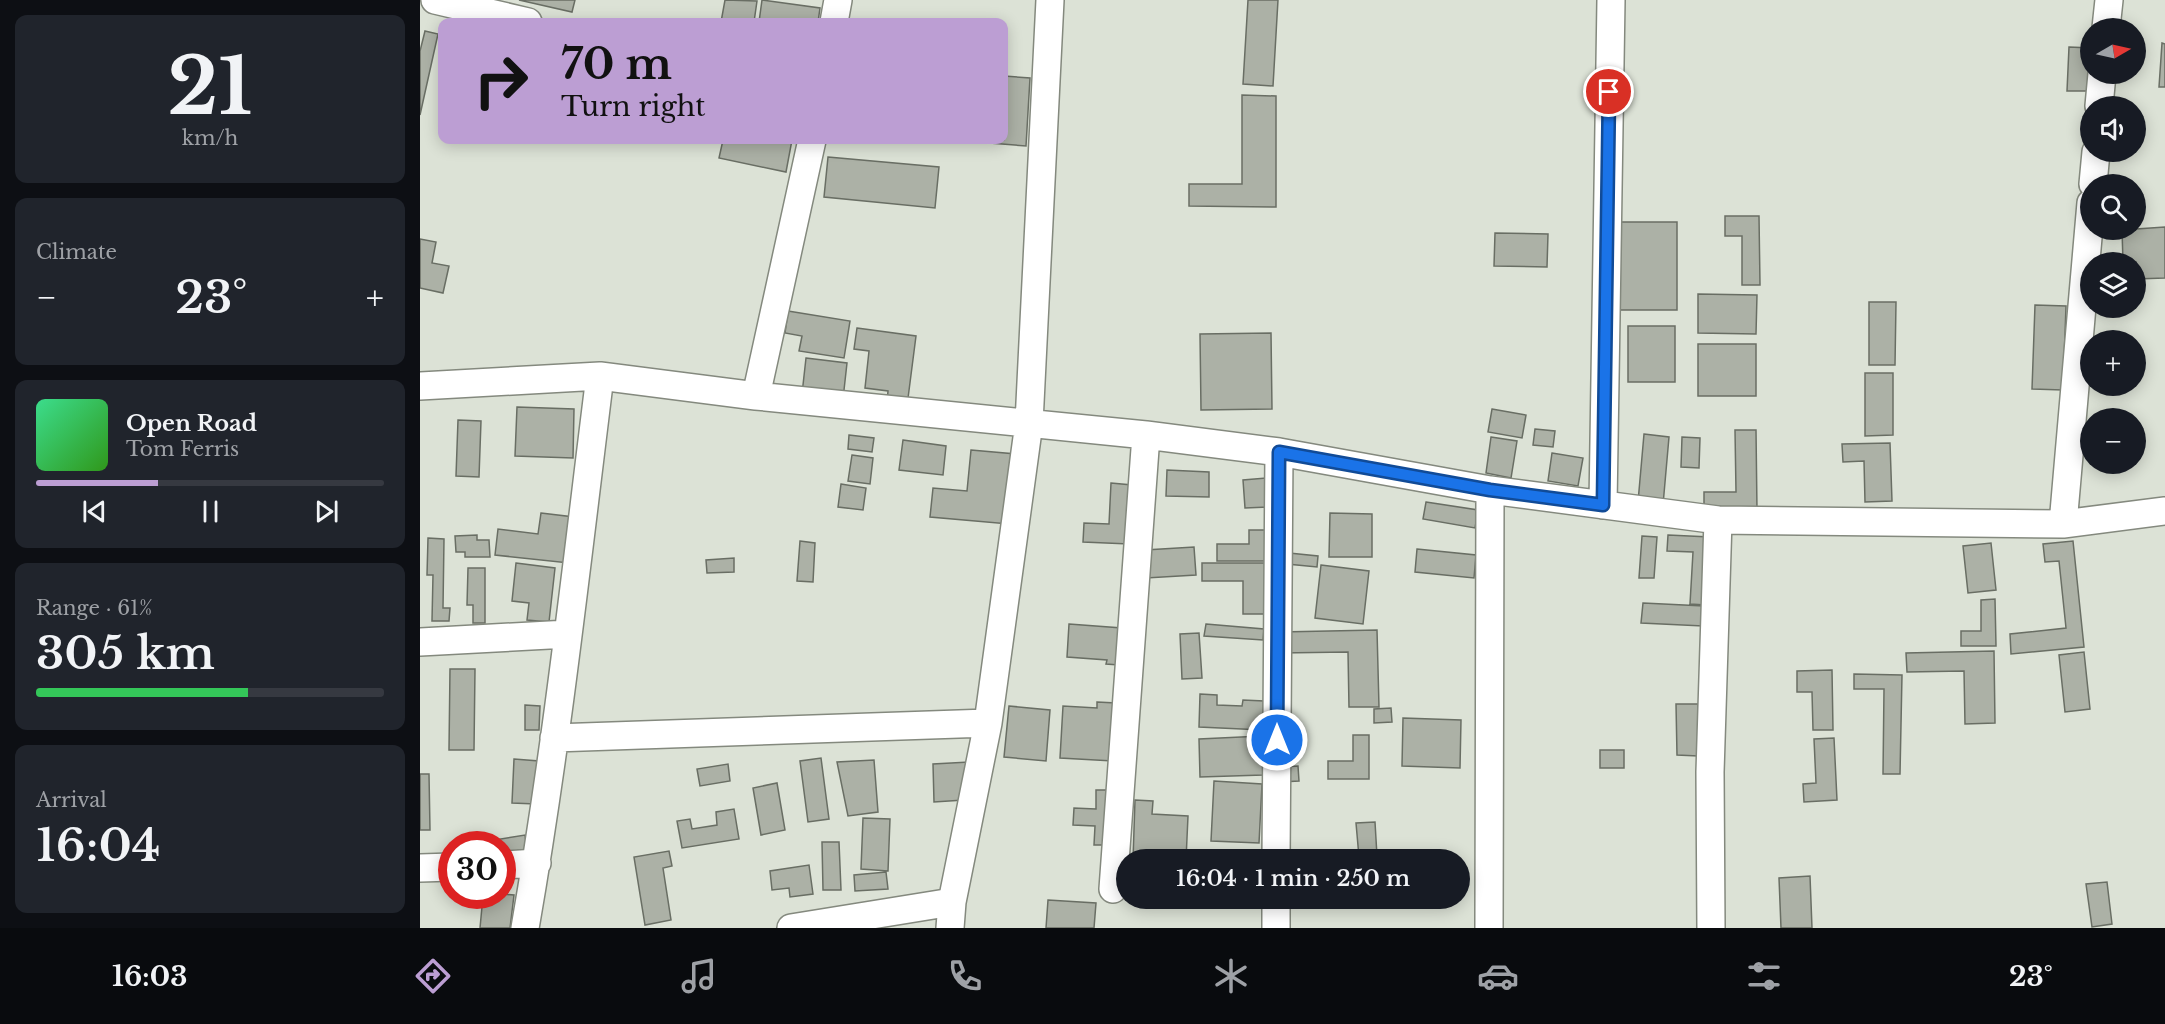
<!DOCTYPE html>
<meta charset="utf-8">
<style>
:root{--surface:#171b24;--page:#20242c;--text:#f1f3f6;--muted:#9ea1a6;--line:#363941;--accent:#bc9ed3}
body{margin:0;font-family:"Libre Baskerville",serif;background:var(--page);color:var(--text);height:100vh;display:flex;flex-direction:column;font-size:22px;white-space:nowrap}
*{box-sizing:border-box;margin:0}
p{font-size:20px;color:var(--muted)}
.icon{flex:none;width:33px;height:33px;fill:none;stroke:currentColor;stroke-width:2;stroke-linecap:round;stroke-linejoin:round}
.map{position:relative;flex:1;overflow:hidden}
.side{display:flex;flex-direction:column;gap:15px;padding:15px;background:#0d0f14;width:420px}
.side>*{flex:none}
.top-card{position:absolute;left:18px;top:18px;width:570px;height:126px;border-radius:12px;box-shadow:0 3px 15px #0003;background:#bc9ed3;color:#111;overflow:hidden}
.needle{width:39px;rotate:81deg}
.fabs{position:absolute;left:1660px;top:18px;display:grid;gap:12px}
.fabs a{display:grid;place-items:center;width:66px;height:66px;border-radius:50%;background:var(--surface);box-shadow:0 3px 15px #0003;font-size:30px}
.speed{position:absolute;left:18px;top:831px;display:flex;gap:12px;font-size:30px;font-weight:700;text-align:center}
.speed>*{display:grid;place-content:center;width:78px;height:78px;border-radius:50%;background:var(--surface);box-shadow:0 3px 15px #0003;line-height:1}
.speed .limit{border:9px solid #d22;background:#fff;color:#111}
.pin{position:absolute;display:grid;place-items:center;width:51px;height:51px;color:#fff;margin:-26px;border:3px solid #fff;border-radius:50%;box-shadow:0 2px 6px #0007}
.me{position:absolute;width:66px;margin:-33px;rotate:0deg;stroke-linejoin:round;filter:drop-shadow(0 0 4px #0008)}
.turn{display:flex;align-items:center;gap:21px;height:126px;padding:0 24px;font-size:27px}
.turn .icon{width:78px;height:78px;stroke-width:2.5}
.turn b{display:block;font-size:42px;line-height:51px}
.big{font-size:45px;font-weight:600;line-height:1.1}
.side .widget{flex:1;display:flex;flex-direction:column;justify-content:center;gap:9px;min-width:0;padding:0 21px;border-radius:12px;background:var(--page)}
.side .dial{align-items:center;gap:0}
.dial b{font-size:78px;line-height:1}
.song{display:flex;align-items:center;gap:18px}
.cover{width:72px;height:72px;border-radius:9px;background:linear-gradient(135deg,hsl(150 70% 55%),hsl(110 70% 35%))}
.played{height:6px;border-radius:3px;background:linear-gradient(90deg,var(--accent) 35%,var(--line) 35%)}
.keys{display:flex;justify-content:space-around;direction:ltr}
.heat{display:flex;justify-content:space-between;align-items:center;font-size:33px;direction:ltr}
.charge{height:9px;border-radius:4px;background:linear-gradient(90deg,#34c759 61%,var(--line) 0)}
.trip{position:absolute;left:696px;top:849px;width:354px;height:60px;border-radius:30px;background:var(--surface);box-shadow:0 3px 15px #0003;font-weight:600;line-height:60px;text-align:center}
.menu{display:flex;height:96px;justify-content:space-around;align-items:center;background:#090b0e;color:var(--muted)}
.menu .icon{width:42px;height:42px}
.menu .selected{color:var(--accent)}
.menu b{font-size:27px;color:var(--text)}
main{display:flex;flex:1;min-height:0}
.map>svg:first-child{display:block}
.building{fill:#acb1a6;stroke:#696e64;stroke-width:1.5}
.lines{fill:none;stroke-linecap:round;stroke-linejoin:round}
.street-casing{stroke:#84897e;stroke-width:30}
.street{stroke:#fff;stroke-width:27}
.route-casing{stroke:#114b97;stroke-width:15}
.route{stroke:#1a73e8;stroke-width:10}
</style>
<main>
<section class="side">
<div class="widget dial"><b>21</b><p>km/h</p></div>
<div class="widget"><p>Climate</p>
<div class="heat"><a>−</a><b class="big">23°</b><a>+</a></div>
</div>
<div class="widget">
<div class="song"><i class="cover"></i><div><b>Open Road</b><p>Tom Ferris</p></div></div>
<div class="played"></div>
<div class="keys"><svg class="icon" aria-label="previous" viewBox="0 0 24 24"><path d="M18 5L8 12l10 7zM5 5v14"/></svg><svg class="icon" aria-label="pause" viewBox="0 0 24 24"><path d="M8 5v14M16 5v14"/></svg><svg class="icon" aria-label="next" viewBox="0 0 24 24"><path d="M6 5l10 7-10 7zM19 5v14"/></svg></div>
</div>
<div class="widget"><p>Range · 61%</p><b class="big">305 km</b><div class="charge"></div></div>
<div class="widget"><p>Arrival</p><b class="big">16:04</b></div>
</section>
<div class="map">
<svg width="1745" height="928" viewBox="0 0 1745 928">
<rect width="100%" height="100%" fill="#dce2d6"/>
<path class="building" d="M99,0H155L152,12Z
M305,0L337,1L334,22H301Z
M342,0L400,8L398,22H339Z
M828,0H858L853,86L823,84Z
M5,31L18,34L0,115V51Z
M1742,43L1745,44V87H1739Z
M1649,47L1671,48V74L1674,91H1647Z
M584,76L610,78L606,146L544,141V140H584Z
M822,95L856,96V207L769,206V184H822Z
M303,140H372L366,172L299,158Z
M408,157L519,167L515,208L404,197Z
M1305,216H1339L1340,285H1322V236H1305Z
M1195,222H1257V310H1195Z
M1745,227V278L1716,279V262H1703L1702,230Z
M1075,233L1128,234L1127,267L1074,266Z
M0,239L16,242L12,263L29,266L23,293L0,288Z
M1278,294L1337,295L1336,334L1278,333Z
M1449,302H1476L1475,365H1449Z
M1615,305L1646,306L1643,390L1612,389Z
M368,311L430,321L424,358L379,351L382,336L365,333Z
M1208,326H1255V382H1208Z
M437,328L496,336L487,406L467,403L468,391L445,388L449,351L434,349Z
M851,333L852,409L781,410L780,334Z
M1278,344H1336V396H1278Z
M386,358L427,363L423,399L382,394Z
M1445,373H1473V435L1445,436Z
M97,407L154,409L153,458L95,456Z
M1072,409L1106,415L1102,438L1068,432Z
M38,420L61,421L59,477L36,476Z
M1115,429L1135,431L1133,447L1113,445Z
M1315,430H1336L1337,510L1284,511V492H1316Z
M1224,434L1249,437L1243,505L1218,502Z
M429,435L454,438L452,452L428,449Z
M1071,437L1097,441L1091,478L1066,473Z
M1262,437L1280,438L1279,468L1261,467Z
M483,440L526,446L523,475L479,470Z
M1470,443L1472,501L1445,502L1444,461L1423,462L1422,444Z
M551,450L596,454L589,524L510,517L513,488L547,491Z
M1132,453L1163,458L1158,486L1128,481Z
M432,455L453,458L450,484L428,481Z
M747,470L789,472V497L746,496Z
M846,478L848,507L825,508L823,480Z
M691,483L712,485L709,544L663,542L664,523L689,524Z
M421,484L446,488L443,510L418,507Z
M1006,502L1058,510L1055,528L1003,519Z
M121,513L154,517L149,563L75,555L78,529L118,534Z
M910,513L952,514V557H909Z
M829,530H846V561H797V544H829Z
M57,535V540H69L70,557H45V552H36L35,536Z
M1248,535L1290,537L1286,605L1270,604L1273,552L1247,551Z
M1222,536L1237,537L1234,578H1219Z
M8,538L24,539L23,608H30L29,621H12L13,575H7Z
M380,541L395,543L393,582L377,581Z
M1653,541L1664,647L1591,654L1590,634L1646,628L1639,561L1625,562L1623,544Z
M1571,543L1576,590L1548,593L1543,546Z
M774,547L776,575L726,578L725,550Z
M997,549L1056,555L1054,578L995,572Z
M869,553L898,556L897,567L867,564Z
M314,558V572L287,573L286,560Z
M96,563L135,568L129,622L107,620L109,603L92,601Z
M782,563H845V614H823V581H782Z
M901,565L949,571L943,624L895,618Z
M48,568H65V623H53V605H47Z
M1575,599L1576,646H1541V631H1561V600Z
M1223,603L1284,606L1283,626L1221,623Z
M649,624L702,628L699,665L686,664L687,660L647,657Z
M786,624L844,629L843,640L784,636Z
M957,630L959,707H929L928,652L860,653V632Z
M779,633L782,678L762,679L760,634Z
M1574,651L1575,723L1545,724L1544,671L1487,672L1486,653Z
M1664,652L1670,709L1645,712L1639,655Z
M30,669H55L54,750H29Z
M1412,670L1413,730H1393L1392,692H1377V671Z
M1434,674L1482,675L1480,774H1463L1464,689H1434Z
M780,694L797,695V705L822,706L823,700L844,701L843,730L779,727Z
M677,702L696,703L693,761L640,758L643,706L677,708Z
M1256,704H1278V756L1257,755Z
M105,705L120,706L119,730H105Z
M589,706L630,710L626,761L584,757Z
M971,708L972,722L954,723V709Z
M983,718L1041,720L1040,768L982,766Z
M933,735H949V779H908V761H933Z
M842,736L843,775L780,777L779,739Z
M1414,738L1417,800L1384,802L1383,784L1396,783L1394,739Z
M1180,750H1204V768H1180Z
M401,758L409,819L388,822L380,761Z
M94,759L119,761L116,804L92,803Z
M454,760L458,812L428,816L417,762Z
M549,762L544,800L514,802L513,764Z
M308,764L310,781L280,786L277,769Z
M878,766L879,781L861,782L860,767Z
M0,774H9L10,830H0Z
M794,781L842,784L839,843L791,841Z
M357,783L365,830L341,835L333,788Z
M676,790H691L689,845H674L675,826L653,825L654,808L676,809Z
M715,800L733,801L732,814L768,816L766,860H713Z
M314,809L319,839L262,848L257,821L270,819L272,829L297,825L296,812Z
M443,818L470,819L468,871L441,869Z
M955,822L957,856L939,857L936,823Z
M105,835L107,849L82,853V844H75L74,840Z
M402,842H419L421,890H403Z
M249,851L252,866L243,868L251,920L225,925L214,857Z
M389,865L393,894L370,897L369,888L352,890L350,871Z
M466,872L468,889L435,891L434,875Z
M1390,876L1392,928H1361L1359,878Z
M1687,882L1692,924L1672,927L1666,884Z
M82,894L94,895L90,928H60L63,896Z
M628,900L676,903L674,928H626Z"/>
<g class="lines">
<defs>
<path id="street" d="M15,0L108,22
M414,22L418,0
M1686,28L1689,0
M1679,106L1682,74
M1673,184L1676,152
M180,376L336,396L726,435L859,452L1070,490L1298,520L1643,524L1745,511
M0,386L180,376C157,560 137,745 105,928
M336,396L392,140
M1183,505L1191,0
M1643,524L1671,203
M0,642L148,634
M134,738L568,723
M856,860L859,452
M82,865L117,863
M0,868L32,867
M693,889L726,435
M856,898V928
M371,928L532,902
M530,928L532,902L568,723L609,423L630,0
M1069,928L1070,490
M1291,928L1290,772L1298,520"/>
</defs>
<use href="#street" class="street-casing"/>
<use href="#street" class="street"/>
</g>
<g class="lines">
<defs>
<path id="route" d="M857,740L859,452L1070,490L1183,505L1189,92"/>
</defs>
<use href="#route" class="route-casing"/>
<use href="#route" class="route"/>
</g>
</svg>
<div class="fabs">
<a><svg class="needle" viewBox="-14 -14 28 28"><path d="M0-13l5 13h-10z" fill="#e53935"/><path d="M0 13l5-13h-10z" fill="#9ea1a6"/></svg></a>
<a><svg class="icon" aria-label="sound" viewBox="0 0 24 24"><path d="M4 9h4l5-4v14l-5-4H4zM17 9q2 3 0 6"/></svg></a>
<a><svg class="icon" aria-label="search" viewBox="0 0 24 24"><circle cx="10" cy="10" r="6"/><path d="M15 15l6 6"/></svg></a>
<a><svg class="icon" aria-label="layers" viewBox="0 0 24 24"><path d="M12 4l9 5-9 5-9-5zM3 14l9 5 9-5"/></svg></a>
<a>+</a>
<a>−</a>
</div>
<div class="speed"><div class="limit">30</div></div>
<div class="pin" style="left:1189px;top:92px;background:#d93025"><svg class="icon" aria-label="arrive" viewBox="0 0 24 24"><path d="M6 21V4h12l-3 4 3 4H6"/></svg></div>
<svg class="me" style="left:857px;top:740px" viewBox="-20 -20 40 40"><circle r="17" fill="#1a73e8" stroke="#fff" stroke-width="3"/><path d="M0-11L8 9 0 5-8 9z" fill="#fff"/></svg>
<div class="trip">16:04 · 1 min · 250 m</div>
<div class="top-card">
<div class="turn"><svg class="icon" aria-label="right" viewBox="0 0 24 24"><path d="M7 20v-9h11M14 6l5 5-5 5"/></svg><div><b>70 m</b>Turn right</div></div>
</div>
</div>
</main>
<nav class="menu">
<b>16:03</b>
<svg class="icon selected" aria-label="directions" viewBox="0 0 24 24"><path d="M12 3l9 9-9 9-9-9zM9 14v-3h6M13 9l2 2-2 2"/></svg>
<svg class="icon" aria-label="music" viewBox="0 0 24 24"><path d="M9 18V5l10-2v13"/><circle cx="6" cy="18" r="3"/><circle cx="16" cy="16" r="3"/></svg>
<svg class="icon" aria-label="phone" viewBox="0 0 24 24"><path d="M5 4h4l2 5-3 2q2 4 5 5l2-3 5 2v4C11 20 4 13 5 4z"/></svg>
<svg class="icon" aria-label="climate" viewBox="0 0 24 24"><path d="M12 3v18M4 7l16 10M4 17L20 7"/></svg>
<svg class="icon" aria-label="car" viewBox="0 0 24 24"><path d="M5 17H2v-5l4-1 3-4h7l3 4 3 1v5h-3M9 17h6M6 11h13"/><circle cx="7" cy="17" r="2"/><circle cx="17" cy="17" r="2"/></svg>
<svg class="icon" aria-label="filters" viewBox="0 0 24 24"><path d="M4 7h16M4 17h16"/><circle cx="9" cy="7" r="2"/><circle cx="15" cy="17" r="2"/></svg>
<b>23°</b>
</nav>
